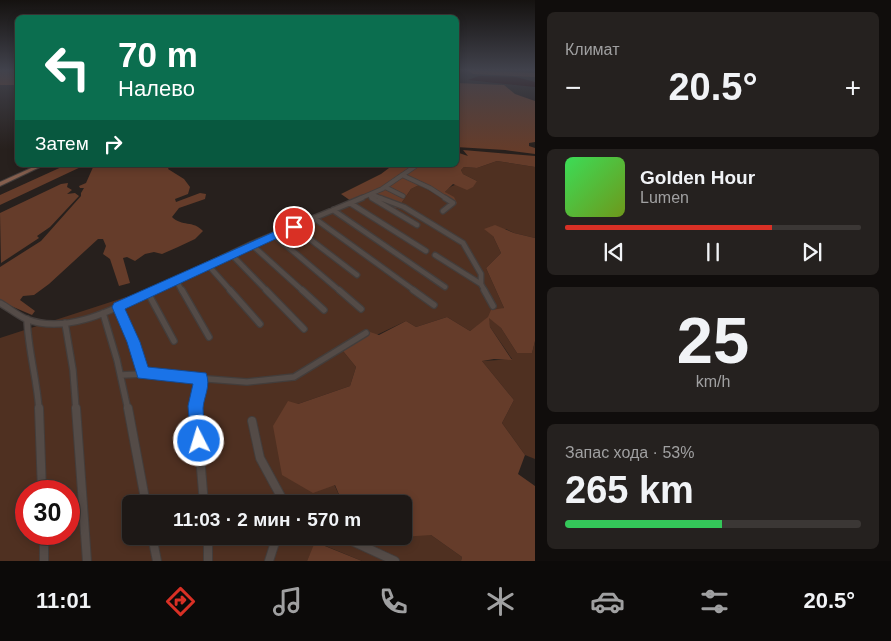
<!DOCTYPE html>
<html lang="ru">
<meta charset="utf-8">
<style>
:root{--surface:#1d1816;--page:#25211f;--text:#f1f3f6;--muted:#a0a0a1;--line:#3b3735;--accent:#d93025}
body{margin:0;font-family:Helvetica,sans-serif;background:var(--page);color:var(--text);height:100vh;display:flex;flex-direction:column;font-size:19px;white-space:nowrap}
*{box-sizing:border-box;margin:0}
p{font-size:16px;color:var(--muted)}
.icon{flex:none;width:28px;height:28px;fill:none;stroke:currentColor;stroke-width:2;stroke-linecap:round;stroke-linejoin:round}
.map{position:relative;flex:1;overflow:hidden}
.panel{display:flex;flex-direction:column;gap:12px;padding:12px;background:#100d0c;width:356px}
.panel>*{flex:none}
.guide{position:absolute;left:15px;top:15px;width:444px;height:152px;border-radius:8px;box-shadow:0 2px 8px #0003,0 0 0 1px var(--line);background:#0b6e4f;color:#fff;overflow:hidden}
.speed{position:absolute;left:15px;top:480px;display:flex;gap:10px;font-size:25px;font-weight:700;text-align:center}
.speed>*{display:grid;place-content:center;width:65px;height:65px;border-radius:50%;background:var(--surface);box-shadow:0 2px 8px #0003,0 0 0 1px var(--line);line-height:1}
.speed .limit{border:8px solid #d22;background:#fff;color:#111}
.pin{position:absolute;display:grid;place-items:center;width:42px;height:42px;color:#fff;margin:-21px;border:2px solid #fff;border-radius:50%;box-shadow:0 1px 5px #0007}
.me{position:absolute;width:55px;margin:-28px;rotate:355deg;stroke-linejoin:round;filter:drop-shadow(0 0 4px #0008)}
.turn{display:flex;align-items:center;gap:18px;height:105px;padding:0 20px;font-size:22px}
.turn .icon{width:65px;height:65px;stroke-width:2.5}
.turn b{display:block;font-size:35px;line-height:42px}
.then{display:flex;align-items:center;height:48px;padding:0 20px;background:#0003;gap:10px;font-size:19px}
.big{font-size:38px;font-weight:800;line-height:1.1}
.panel .card{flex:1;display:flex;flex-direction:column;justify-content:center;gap:8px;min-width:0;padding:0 18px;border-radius:8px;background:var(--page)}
.panel .dial{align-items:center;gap:0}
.dial b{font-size:65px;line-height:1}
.song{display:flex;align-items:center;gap:15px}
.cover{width:60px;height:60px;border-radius:8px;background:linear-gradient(135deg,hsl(130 70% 55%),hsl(80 70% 35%))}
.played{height:5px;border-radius:2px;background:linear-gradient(90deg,var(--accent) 70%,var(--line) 70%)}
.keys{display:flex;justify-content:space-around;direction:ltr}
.heat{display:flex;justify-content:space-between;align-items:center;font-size:28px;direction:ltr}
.charge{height:8px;border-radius:4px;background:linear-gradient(90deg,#34c759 53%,var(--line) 0)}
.trip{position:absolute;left:122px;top:495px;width:290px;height:50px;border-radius:8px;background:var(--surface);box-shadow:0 2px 8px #0003,0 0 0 1px var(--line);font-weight:800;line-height:50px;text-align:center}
.dock{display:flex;height:80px;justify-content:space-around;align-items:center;background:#0c0a09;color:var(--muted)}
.dock .icon{width:35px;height:35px}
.dock .current{color:var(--accent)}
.dock b{font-size:22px;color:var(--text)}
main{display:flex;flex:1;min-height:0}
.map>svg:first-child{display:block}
.green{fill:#4f3021;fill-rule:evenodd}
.forest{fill:#653c2a}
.water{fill:#210100}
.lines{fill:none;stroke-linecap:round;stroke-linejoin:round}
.minor-far3-casing{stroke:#433d3b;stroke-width:5.5}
.minor-far2-casing{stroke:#433d3b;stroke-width:7}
.minor-far1-casing{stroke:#433d3b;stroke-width:8}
.minor-casing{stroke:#433d3b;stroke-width:10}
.secondary-casing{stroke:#433d3b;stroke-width:2}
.minor-far3{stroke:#544b47;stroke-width:4}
.minor-far2{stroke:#544b47;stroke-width:4.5}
.minor-far1{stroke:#544b47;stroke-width:5.5}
.minor{stroke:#544b47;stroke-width:8}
.secondary{fill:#855f4e;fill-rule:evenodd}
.route{fill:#1a73e8;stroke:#114b97}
</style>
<main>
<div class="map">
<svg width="535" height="561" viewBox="0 0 535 561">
<rect width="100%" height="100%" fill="#27201d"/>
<path class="green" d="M497,161L535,167V238L514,233L506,229L493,236L501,253L486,268L504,308L489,317L501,328L517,353H532L535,341V459L525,455L502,423L514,400L482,361L512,359L490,327L488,318L470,331L447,317L416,327L406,321L343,351L356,367L350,386L298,404L343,504H131V536L431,535L462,557L461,561H362L316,542L307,561H0V338L166,284L369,196L391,210L398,208L411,189L419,185L451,203L445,192C453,182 465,183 477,181L463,174L461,170L464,167L477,168ZM26,491H69V534H26Z"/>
<path class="forest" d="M0,70H17V85H0Z
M467,70L535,73V77L473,74Z
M456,83L504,85L515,94L535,101V142L529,143V146L535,148V154L505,150L456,147Z
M463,150L535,156V167L497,161L477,168L464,167L461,170L463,174L477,181L473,187L467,190L453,184L445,192L454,197L457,203L455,205L419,185L411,189L398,208L391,210L369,196L384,190L419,165H456V152L468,156Z
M66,165H85L0,205V195Z
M94,165H170L168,169L184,179L190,187L188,194L175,199L176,202L200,193L206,194L205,199L179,208L172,217C182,227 193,220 203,231L195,239L178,247L162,254L154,252L145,254L135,261L127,257L123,258L130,283L119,286L110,259L103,254L106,246L103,239H98L49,284L34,295L23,296L20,300L35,311L32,315L4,303L0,300V267L41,241L81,196V193L84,188H80L79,186L86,183Z
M393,165H413L379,189L351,201L341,194L381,174Z
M68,183L67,187L72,190L67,194L75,193L79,196L50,227L37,236L39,238L1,263L0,213L61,184Z
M495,225L514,233L535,238V341L532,353H517L501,328L489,318L490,327L512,360L494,359L482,361L514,400L502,423L525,455L518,474L535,486V561H461L462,557L431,535L401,537L404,536V504H343L335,485L313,493L282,475L273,426L288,401L298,404L350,386L356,367L343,351L370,332L379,335L406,321L416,327L447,317L470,331L488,317L491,310L504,308L486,268L501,253L493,236L484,229Z
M315,542L362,561H307Z"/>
<path class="water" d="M479,76L516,77L535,82V87L468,80Z"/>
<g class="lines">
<defs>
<path id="minor-far3" d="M402,175L430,188L447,199
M385,187L403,196
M371,194L383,199
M371,197L374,199
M359,199L382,189L417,165"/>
<path id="minor-far2" d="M372,198L417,225
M380,198L404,207L463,243L481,274V284L485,291
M350,203L426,251
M333,210L445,287
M443,211L453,203L445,198
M314,218L415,291
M294,227L357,275
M274,235L340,291
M252,245L303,291
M231,254L267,291
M435,255L481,284
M208,265L231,291
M176,280L182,291
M152,291L252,244L362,198"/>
<path id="minor-far1" d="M182,290L209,337
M230,290L260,324
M266,290L304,329
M302,290L324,310
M339,290L361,309
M413,290L434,305
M484,290L493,306
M148,293L174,341
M0,303C9,308 17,315 26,319C68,336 118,307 154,290
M118,307L133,342L143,374
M103,313L117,360L128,410
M27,319C28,350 37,379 39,410
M65,323L73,370L76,410
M121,375L143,374L247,382L294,377L366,333
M196,410L201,378"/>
<path id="minor" d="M39,408L42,491
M76,408L87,561
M128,408L146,504
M196,408L204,504
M252,421L260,458L285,504
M44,534V561
M152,536L157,561
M208,536V561
M341,536L395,561
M269,561L277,536"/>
<path id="secondary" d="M38,165H44L0,186V182Z"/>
</defs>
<use href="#minor-far3" class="minor-far3-casing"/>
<use href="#minor-far2" class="minor-far2-casing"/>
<use href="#minor-far1" class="minor-far1-casing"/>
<use href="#minor" class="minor-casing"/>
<use href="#secondary" class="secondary-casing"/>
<use href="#minor-far3" class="minor-far3"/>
<use href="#minor-far2" class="minor-far2"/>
<use href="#minor-far1" class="minor-far1"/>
<use href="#minor" class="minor"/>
<use href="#secondary" class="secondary"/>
</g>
<linearGradient id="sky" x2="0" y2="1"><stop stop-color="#151210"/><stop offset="0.47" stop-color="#41424c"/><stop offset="1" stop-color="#41424c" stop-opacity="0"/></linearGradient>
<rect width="535" height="149" fill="url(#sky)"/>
<path class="route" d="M294,223L297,224V229L125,309L140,342L148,367L206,373C211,386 204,396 203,408C203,421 209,435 204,447L199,449L193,447L191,441L188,406L193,384L138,378L127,342L112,307L114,303Z"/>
</svg>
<div class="speed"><div class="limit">30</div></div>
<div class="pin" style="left:294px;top:227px;background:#d93025"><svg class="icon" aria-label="arrive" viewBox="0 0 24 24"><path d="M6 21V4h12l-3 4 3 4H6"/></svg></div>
<svg class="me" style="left:199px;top:441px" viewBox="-20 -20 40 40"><circle r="17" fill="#1a73e8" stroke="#fff" stroke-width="3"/><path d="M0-11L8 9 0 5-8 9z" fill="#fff"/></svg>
<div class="trip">11:03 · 2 мин · 570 m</div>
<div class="guide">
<div class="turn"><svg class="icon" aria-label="left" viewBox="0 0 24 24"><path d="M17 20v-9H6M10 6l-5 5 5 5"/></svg><div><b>70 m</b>Налево</div></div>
<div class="then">Затем<svg class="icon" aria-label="right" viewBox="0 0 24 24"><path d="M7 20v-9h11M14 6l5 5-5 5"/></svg></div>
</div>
</div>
<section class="panel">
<div class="card"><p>Климат</p>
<div class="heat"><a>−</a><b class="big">20.5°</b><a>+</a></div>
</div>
<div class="card">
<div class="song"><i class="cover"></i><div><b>Golden Hour</b><p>Lumen</p></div></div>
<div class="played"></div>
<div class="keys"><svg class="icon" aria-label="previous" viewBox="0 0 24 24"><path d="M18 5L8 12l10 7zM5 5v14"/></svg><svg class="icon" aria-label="pause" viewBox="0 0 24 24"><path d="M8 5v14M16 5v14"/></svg><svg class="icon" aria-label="next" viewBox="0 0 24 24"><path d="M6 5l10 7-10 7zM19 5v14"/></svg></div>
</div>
<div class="card dial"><b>25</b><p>km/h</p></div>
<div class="card"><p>Запас хода · 53%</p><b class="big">265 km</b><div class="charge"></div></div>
</section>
</main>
<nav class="dock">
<b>11:01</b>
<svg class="icon current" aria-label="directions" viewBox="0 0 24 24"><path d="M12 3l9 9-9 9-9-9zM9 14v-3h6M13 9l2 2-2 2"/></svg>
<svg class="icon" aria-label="music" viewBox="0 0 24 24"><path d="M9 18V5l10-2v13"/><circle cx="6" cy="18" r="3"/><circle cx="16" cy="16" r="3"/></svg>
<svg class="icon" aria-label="phone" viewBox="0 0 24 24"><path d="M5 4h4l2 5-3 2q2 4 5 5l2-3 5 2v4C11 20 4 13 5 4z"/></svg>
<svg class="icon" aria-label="climate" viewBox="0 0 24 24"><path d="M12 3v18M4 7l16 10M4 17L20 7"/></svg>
<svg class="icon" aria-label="car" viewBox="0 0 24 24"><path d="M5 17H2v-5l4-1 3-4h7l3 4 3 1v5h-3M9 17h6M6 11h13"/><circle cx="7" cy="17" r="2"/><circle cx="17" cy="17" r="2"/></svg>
<svg class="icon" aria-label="filters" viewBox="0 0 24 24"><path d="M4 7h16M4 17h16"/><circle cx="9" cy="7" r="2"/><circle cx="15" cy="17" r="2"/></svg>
<b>20.5°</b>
</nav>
